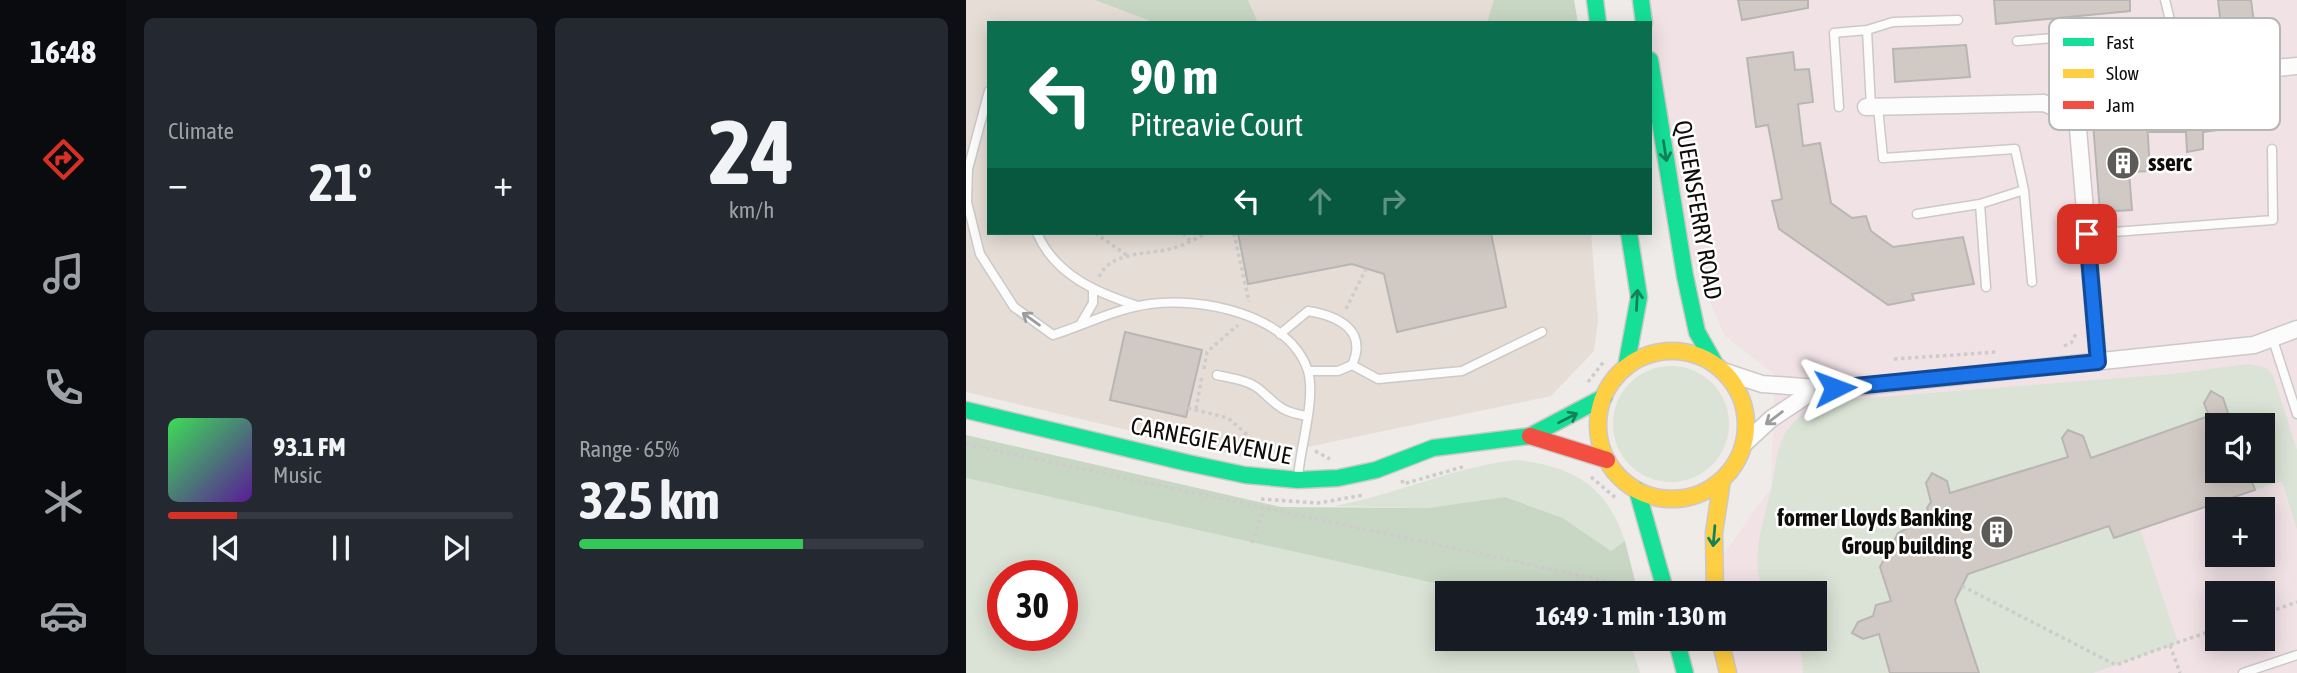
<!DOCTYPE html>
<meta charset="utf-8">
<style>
:root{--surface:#171b24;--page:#242831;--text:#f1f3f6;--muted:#9ea1a6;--line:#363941;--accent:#d93025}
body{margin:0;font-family:"Asap Condensed",sans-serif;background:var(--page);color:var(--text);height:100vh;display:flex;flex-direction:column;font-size:26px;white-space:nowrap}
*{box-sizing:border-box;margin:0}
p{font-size:23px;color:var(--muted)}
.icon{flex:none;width:38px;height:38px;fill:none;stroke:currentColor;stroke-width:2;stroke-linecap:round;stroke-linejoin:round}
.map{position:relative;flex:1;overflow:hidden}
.details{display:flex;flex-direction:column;gap:18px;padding:18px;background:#0d0f14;width:840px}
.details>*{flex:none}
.guide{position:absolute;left:21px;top:21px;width:665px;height:214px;border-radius:0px;box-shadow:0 4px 18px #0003;background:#0b6e4f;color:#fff;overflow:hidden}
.buttons{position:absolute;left:1239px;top:413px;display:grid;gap:14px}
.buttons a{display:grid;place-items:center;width:70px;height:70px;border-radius:0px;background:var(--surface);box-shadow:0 4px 18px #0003;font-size:35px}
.speed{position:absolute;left:21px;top:560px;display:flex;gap:14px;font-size:35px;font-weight:700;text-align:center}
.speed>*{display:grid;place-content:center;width:91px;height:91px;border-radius:50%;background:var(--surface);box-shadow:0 4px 18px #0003;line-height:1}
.speed .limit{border:10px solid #d22;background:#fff;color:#111}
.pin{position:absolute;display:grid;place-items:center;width:60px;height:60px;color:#fff;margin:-30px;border-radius:14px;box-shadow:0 4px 10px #0006}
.me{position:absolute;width:77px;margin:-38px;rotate:87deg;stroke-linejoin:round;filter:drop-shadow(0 0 5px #0008)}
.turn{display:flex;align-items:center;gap:24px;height:147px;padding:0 28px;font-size:32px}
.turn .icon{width:91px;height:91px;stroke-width:2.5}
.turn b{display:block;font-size:49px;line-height:60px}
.lanes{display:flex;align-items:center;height:66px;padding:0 28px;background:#0003;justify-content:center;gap:35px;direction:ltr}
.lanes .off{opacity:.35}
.big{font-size:52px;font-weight:700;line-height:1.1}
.details .widget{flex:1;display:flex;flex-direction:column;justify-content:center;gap:10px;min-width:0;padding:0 24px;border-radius:10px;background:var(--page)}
.details .dial{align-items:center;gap:0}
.dial b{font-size:91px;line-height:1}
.song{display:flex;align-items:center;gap:21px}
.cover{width:84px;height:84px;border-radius:10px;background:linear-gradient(135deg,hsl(130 70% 55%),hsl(270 70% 35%))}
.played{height:7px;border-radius:4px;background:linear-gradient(90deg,var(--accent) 20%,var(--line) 20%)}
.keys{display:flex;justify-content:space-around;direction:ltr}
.heat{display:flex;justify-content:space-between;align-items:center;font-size:38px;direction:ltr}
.charge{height:10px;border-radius:5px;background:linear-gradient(90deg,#34c759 65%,var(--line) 0)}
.details .tiles{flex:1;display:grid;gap:18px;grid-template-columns:repeat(2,1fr)}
.trip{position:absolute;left:469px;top:581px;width:392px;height:70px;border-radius:0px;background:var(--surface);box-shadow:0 4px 18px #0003;font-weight:700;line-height:70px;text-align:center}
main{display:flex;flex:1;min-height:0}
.tab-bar{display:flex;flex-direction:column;width:126px;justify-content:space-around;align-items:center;background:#090b0e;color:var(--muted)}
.tab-bar .icon{width:49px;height:49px}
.tab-bar .current{color:var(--accent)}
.tab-bar b{font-size:32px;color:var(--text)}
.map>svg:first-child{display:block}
.built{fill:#e6ddd6}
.industrial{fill:#f1e2e6;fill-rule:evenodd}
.green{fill:#dae3d6;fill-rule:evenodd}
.forest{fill:#c8d7c3}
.building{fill:#d1c9c3;stroke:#b8b6b3;stroke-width:2}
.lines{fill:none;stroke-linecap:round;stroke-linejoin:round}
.lane-casing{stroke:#ccc9c7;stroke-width:11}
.street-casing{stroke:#ccc9c7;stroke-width:19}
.fast-casing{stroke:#ccc9c7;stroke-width:19}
.slow-casing{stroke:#ccc9c7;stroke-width:19}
.jam-casing{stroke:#ccc9c7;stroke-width:19}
.path{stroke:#cecccb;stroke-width:3.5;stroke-dasharray:3.5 3.5;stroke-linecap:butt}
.lane{stroke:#fcfcfc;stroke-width:8}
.street{stroke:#fcfcfc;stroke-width:16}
.fast{stroke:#16e098;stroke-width:16}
.slow{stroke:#ffcf43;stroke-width:16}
.jam{stroke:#f24e42;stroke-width:16}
.oneway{stroke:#138159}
.oneway2{stroke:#9d9c9c}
.route-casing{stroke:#114b97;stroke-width:18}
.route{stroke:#1a73e8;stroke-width:12}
.labels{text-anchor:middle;stroke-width:5;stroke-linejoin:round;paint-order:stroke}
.poi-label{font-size:24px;font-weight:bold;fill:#0f0d0b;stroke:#fff;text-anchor:start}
.street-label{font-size:24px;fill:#0f0d0b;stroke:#fff}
.key{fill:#fff;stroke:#b7b6b6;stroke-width:2}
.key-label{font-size:19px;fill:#0f0d0b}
</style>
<main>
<nav class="tab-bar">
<b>16:48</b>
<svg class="icon current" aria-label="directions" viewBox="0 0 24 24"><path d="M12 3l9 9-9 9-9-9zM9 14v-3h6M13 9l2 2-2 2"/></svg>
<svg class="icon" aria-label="music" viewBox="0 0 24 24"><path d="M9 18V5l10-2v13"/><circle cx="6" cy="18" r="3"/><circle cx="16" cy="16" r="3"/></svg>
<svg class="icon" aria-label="phone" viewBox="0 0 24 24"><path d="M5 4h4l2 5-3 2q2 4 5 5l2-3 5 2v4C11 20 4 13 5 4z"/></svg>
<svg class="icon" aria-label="climate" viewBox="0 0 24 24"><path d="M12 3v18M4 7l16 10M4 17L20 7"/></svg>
<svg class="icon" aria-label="car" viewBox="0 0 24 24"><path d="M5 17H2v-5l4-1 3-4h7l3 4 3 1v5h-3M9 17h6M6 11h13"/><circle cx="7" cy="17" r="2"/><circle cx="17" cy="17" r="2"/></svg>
</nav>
<section class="details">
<div class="tiles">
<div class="widget"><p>Climate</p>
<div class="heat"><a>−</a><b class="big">21°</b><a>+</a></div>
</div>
<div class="widget dial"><b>24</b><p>km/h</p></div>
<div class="widget">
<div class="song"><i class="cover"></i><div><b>93.1 FM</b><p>Music</p></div></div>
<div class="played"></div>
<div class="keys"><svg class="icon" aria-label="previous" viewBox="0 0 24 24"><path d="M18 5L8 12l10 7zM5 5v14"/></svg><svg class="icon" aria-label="pause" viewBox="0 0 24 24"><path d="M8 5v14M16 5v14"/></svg><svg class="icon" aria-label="next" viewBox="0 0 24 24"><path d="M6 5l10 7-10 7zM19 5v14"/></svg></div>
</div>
<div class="widget"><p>Range · 65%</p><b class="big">325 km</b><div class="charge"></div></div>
</div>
</section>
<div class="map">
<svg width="1331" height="673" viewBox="0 0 1331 673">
<rect width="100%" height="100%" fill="#eeebe8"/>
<path class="built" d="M0,0H594L597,23H23V233H625L632,321L628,351L585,396L284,459L0,392Z"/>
<path class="industrial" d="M675,0H1331V673H762L755,639H849V593H755L756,556L805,488L809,375L758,335L709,217L684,60V23ZM1251,425H1297V471H1251ZM1251,509H1297V555H1251ZM1251,593H1297V639H1251Z"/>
<path class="green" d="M1282,364L1301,368L1307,375L1331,450V530L1316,481L1174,529L1212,643L1127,673H837L833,639H849V593H798C783,559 798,520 806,486C810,465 810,443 825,425C839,407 868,403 889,399L1205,374ZM1251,425H1297V471H1251Z
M647 424a58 58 0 1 1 116 0a58 58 0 1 1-116 0Z
M551,460C608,467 640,485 659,541L645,551L597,518L539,497L461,508L368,506C430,495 489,466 551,460Z
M0,478L512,593H481V639H663L674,673H0ZM37,576H96V635H37Z"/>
<path class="forest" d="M129,0H282L292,23H190Z
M528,0H608L612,23H521Z
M0,435L315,507L461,508L539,497L597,518L645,551L659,541L672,593H512L0,478Z"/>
<path class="building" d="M772,0H842V8L776,20Z
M1028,0H1164V11L1030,24Z
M1252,0H1285L1290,39L1257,43Z
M1000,45L1004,77L929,82L927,49Z
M827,52L829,70L843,69L847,102L832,104L837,146L854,143L865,203L886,218L900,216L905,231L927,247L997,237L1008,284L946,294L948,300L922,305L813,229L806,201L816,199L802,125L790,127L781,58Z
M1272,94L1275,127L1237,132V149L1221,152L1220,132H1184L1182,101Z
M1181,120L1184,171L1163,172L1166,210L1134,212L1127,123Z
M272,233H525L540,307L431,332L418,274L386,264L282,284Z
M159,332L236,350L220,417L144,400Z
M1245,391L1257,398L1266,425H1251V471H1282L1289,490L1148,538L1143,526L1002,574L989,600L1013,673H924L913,634L897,639L886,633L892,622L907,616L910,605L925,601L914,567L932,533L964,517L961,508L965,502L960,483L966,473L981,481L984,493L1102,457L1096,438L1102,430L1117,436L1125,458L1243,416L1238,403Z"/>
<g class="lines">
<defs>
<path id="lane" d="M1199,0L1205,24
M901,30L927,22L992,20
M1051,41L1176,31L1205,24C1224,36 1228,54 1233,75
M23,91L2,169L1,202L14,254L48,307L87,335C118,325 152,308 184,304C235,297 324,314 342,371C350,399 334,448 332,477
M873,107L868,33L901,30L905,107
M912,107L917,158L1049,149L1058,190L1014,204L951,214
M1058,190L1066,282
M1014,204L1020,287
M71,233C89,275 131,293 172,306
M1121,234L1307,220L1306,149
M114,325L127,303V290
M314,334L342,311C372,316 402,330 386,365
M1307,340L1331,414
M342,371H372L386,365L412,379L496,371L576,332
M251,375C264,378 282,380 293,389C312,405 313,411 340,416
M1277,673L1331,655"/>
<path id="street" d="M900,107L1078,103L1111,117
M1132,362L1111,117L1119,98L1152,83L1331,66
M757,371L796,384L852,388
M778,444L805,419L841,395L889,387L1288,345L1331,329"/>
<path id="fast" d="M629,0L632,23
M675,0L678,23
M684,60L719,276L731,332L749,364
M660,367L673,297L663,233
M0,410L222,463L279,475L332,480L372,478L410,470L467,448L564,436L638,397
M671,490L700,593
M710,639L719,673"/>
<path id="slow" d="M632 425a74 74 0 1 1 148 0a74 74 0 1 1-148 0Z
M749,593L748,533L756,480
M754,639L762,673"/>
<path id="jam" d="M564,436L641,460"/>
</defs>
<use href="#lane" class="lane-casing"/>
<use href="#street" class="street-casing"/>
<use href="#fast" class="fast-casing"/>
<use href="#slow" class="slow-casing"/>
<use href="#jam" class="jam-casing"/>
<path class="path" d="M129,233L162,256
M217,233L225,242
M268,233L283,302
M133,277C145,251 181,255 204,249C217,246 229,239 241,233
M380,309L400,269
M1098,346L1105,343L1111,332
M928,359L1031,352
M238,369L241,352L272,325
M622,382L639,360
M222,408L262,418L286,439L318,454
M230,409L236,376
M0,444L678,589
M349,451L364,459
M625,477L651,499
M436,480L437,484L500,466
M295,499L352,503L398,495
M286,543L298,508
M996,586L1150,665L1204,645L1214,673
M647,593L656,584
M1297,614L1331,602
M1204,645L1251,629"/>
<use href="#lane" class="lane"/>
<use href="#street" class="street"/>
<use href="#fast" class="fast"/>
<use href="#slow" class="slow"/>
<use href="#jam" class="jam"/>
</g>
<defs><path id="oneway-shaft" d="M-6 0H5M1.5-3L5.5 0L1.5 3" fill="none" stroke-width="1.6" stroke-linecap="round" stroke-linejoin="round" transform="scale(1.75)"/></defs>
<g class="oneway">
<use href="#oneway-shaft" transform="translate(699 151) rotate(81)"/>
<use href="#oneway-shaft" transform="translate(671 300) rotate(-87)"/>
<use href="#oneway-shaft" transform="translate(602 418) rotate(-27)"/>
<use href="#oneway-shaft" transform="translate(748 536) rotate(95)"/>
</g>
<g class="oneway2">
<use href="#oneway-shaft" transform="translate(65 319) rotate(-144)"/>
<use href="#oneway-shaft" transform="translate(808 418) rotate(143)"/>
</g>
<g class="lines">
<defs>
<path id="route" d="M869,388L1132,362L1121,234"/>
</defs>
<use href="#route" class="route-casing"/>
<use href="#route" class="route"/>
</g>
<defs>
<symbol id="building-disc" viewBox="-11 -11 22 22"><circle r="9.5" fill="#5d5b58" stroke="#fff"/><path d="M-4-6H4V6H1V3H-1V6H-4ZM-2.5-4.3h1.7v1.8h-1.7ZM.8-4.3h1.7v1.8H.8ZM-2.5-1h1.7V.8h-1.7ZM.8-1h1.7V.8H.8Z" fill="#fff"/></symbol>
</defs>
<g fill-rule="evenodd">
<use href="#building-disc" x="1138" y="144" width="38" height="38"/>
<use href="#building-disc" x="1012" y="513" width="38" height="38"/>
</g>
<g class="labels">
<g class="poi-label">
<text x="1182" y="171">sserc</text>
<text x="1006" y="526" text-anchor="end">former Lloyds Banking<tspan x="1006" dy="28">Group building</tspan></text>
</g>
<g class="street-label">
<text transform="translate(732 210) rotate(80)" y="8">QUEENSFERRY ROAD</text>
<text transform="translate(245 441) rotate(11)" y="8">CARNEGIE AVENUE</text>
</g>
</g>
<rect x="1083" y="18" width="231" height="112" rx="10" class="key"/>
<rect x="1097" y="38" width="31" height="8" fill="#16e098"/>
<rect x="1097" y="69" width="31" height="9" fill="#ffcf43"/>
<rect x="1097" y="101" width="31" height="8" fill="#f24e42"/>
<g class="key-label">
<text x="1140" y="49">Fast</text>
<text x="1140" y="80">Slow</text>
<text x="1140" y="112">Jam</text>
</g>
</svg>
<div class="buttons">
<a><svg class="icon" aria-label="sound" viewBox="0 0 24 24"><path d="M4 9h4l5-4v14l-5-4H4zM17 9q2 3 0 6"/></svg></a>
<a>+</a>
<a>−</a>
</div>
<div class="speed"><div class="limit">30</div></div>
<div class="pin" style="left:1121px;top:234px;background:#d93025"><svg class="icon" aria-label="arrive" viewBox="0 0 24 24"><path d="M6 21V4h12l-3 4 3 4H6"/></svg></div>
<svg class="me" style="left:869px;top:388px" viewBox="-20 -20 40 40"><path d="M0-17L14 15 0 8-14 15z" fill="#1a73e8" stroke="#fff" stroke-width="4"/></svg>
<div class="trip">16:49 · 1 min · 130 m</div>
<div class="guide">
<div class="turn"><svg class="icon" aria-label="left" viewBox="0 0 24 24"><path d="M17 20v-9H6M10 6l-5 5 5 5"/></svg><div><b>90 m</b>Pitreavie Court</div></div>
<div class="lanes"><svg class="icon" aria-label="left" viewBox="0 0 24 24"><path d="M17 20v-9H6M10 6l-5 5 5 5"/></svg><svg class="icon off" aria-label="ahead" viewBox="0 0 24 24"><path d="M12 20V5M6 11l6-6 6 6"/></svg><svg class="icon off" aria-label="right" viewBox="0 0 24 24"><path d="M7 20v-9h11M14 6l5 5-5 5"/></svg></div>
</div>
</div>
</main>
